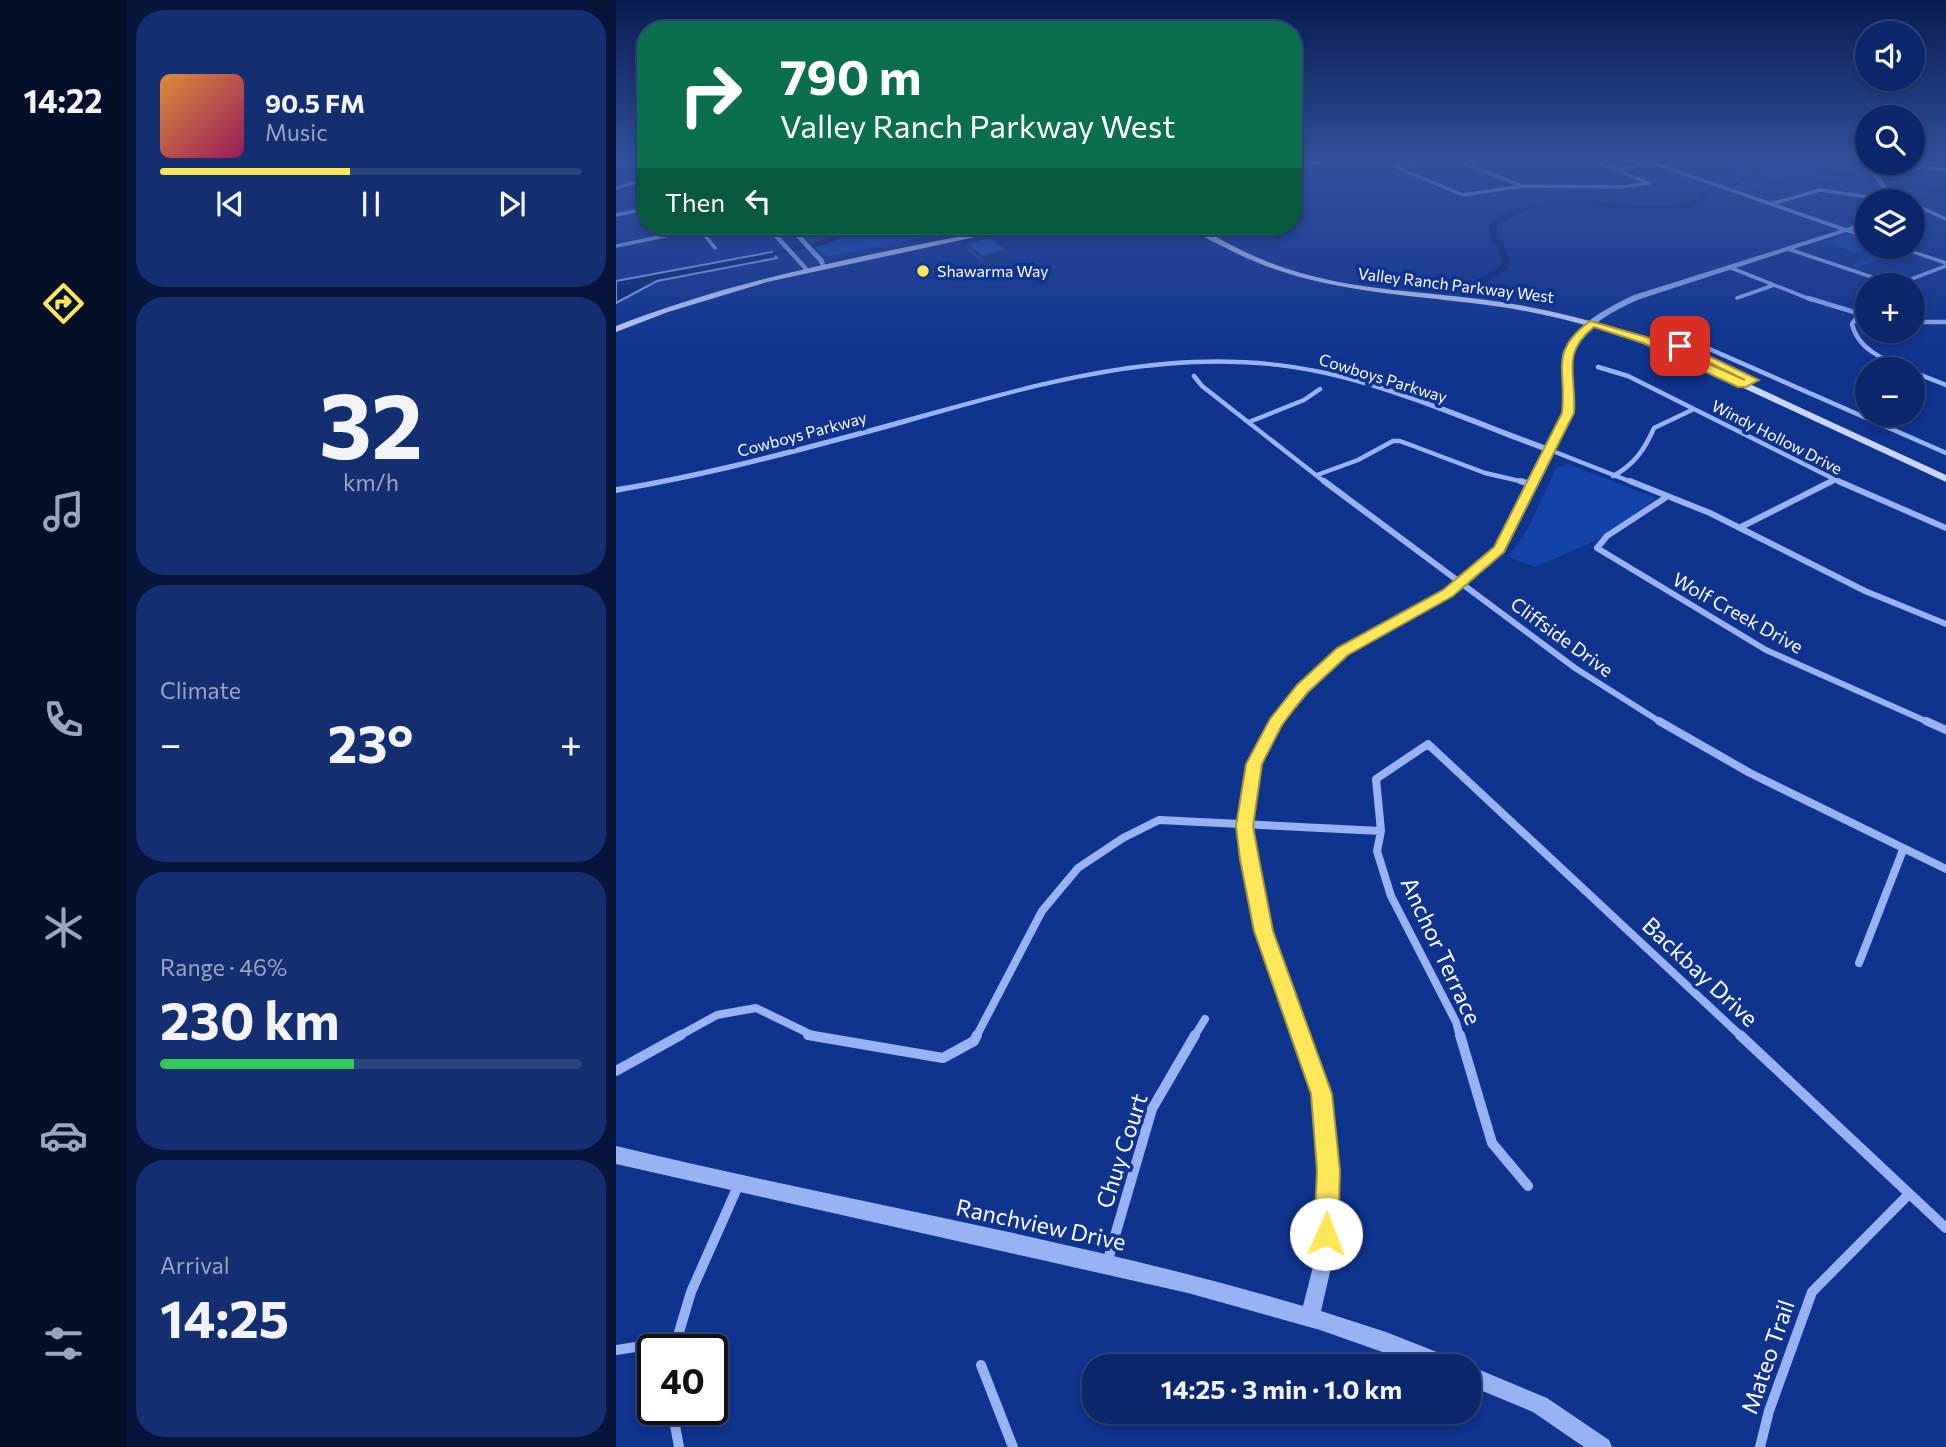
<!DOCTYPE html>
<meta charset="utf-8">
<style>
:root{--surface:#0b276a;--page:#142f70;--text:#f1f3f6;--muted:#9aa5c1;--line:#2b447e;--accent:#ffe759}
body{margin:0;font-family:Commissioner,sans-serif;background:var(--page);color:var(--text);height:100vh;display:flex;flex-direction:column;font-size:26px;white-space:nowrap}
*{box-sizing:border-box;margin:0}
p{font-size:23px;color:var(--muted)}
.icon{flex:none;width:38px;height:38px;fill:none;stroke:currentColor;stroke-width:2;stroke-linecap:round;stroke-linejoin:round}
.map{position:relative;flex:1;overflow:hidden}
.panel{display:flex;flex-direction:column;gap:10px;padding:10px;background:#06153a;width:490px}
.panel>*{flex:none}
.guide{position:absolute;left:21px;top:21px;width:665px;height:214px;border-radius:28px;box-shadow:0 4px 10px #0003,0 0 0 2px var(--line);background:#0b6e4f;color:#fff;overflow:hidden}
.tools{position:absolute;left:1239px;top:21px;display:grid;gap:14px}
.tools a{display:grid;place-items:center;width:70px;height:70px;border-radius:50%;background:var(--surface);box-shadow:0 4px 10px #0003,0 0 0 2px var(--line);font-size:35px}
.speed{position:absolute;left:21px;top:1334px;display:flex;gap:14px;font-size:35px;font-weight:700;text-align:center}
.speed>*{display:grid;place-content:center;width:91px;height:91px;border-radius:50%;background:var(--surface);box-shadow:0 4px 10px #0003,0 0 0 2px var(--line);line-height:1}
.speed .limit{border:4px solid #111;border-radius:10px;background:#fff;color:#111}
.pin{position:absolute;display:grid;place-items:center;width:60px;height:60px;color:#fff;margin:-30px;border-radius:14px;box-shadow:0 4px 10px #0006}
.me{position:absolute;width:77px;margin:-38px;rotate:2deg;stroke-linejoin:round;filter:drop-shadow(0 0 5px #0008)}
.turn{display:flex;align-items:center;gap:24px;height:147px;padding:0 28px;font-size:32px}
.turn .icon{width:91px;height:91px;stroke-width:2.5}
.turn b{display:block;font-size:49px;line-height:60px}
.then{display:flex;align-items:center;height:66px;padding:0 28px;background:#0003;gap:14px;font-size:26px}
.big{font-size:52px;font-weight:700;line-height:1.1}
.panel .widget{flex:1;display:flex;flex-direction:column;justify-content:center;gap:10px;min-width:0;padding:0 24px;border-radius:28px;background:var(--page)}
.panel .dial{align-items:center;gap:0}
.dial b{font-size:91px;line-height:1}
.song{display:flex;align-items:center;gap:21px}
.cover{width:84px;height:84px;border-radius:10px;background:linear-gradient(135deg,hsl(30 70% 55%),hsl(330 70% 35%))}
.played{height:7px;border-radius:4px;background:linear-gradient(90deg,var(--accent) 45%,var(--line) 45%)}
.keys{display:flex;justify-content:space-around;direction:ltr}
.heat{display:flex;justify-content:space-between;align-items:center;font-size:38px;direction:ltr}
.charge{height:10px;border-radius:5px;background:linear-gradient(90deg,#34c759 46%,var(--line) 0)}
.trip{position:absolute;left:466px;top:1354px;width:399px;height:70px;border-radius:28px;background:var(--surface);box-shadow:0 4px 10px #0003,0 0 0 2px var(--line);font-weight:700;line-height:70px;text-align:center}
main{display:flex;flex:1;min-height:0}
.dock{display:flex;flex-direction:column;width:126px;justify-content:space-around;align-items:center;background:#04102a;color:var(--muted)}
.dock .icon{width:49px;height:49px}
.dock .active{color:var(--accent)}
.dock b{font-size:32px;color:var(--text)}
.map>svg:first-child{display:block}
.green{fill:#1643a9}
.water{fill:#08246a;stroke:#88acf7;stroke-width:2}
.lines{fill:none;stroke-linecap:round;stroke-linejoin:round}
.canal{fill:#08246a;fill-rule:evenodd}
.minor-far4{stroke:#97b3f3;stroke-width:3.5}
.minor-far3{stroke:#97b3f3;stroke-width:4.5}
.minor-far2{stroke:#97b3f3;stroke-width:6}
.minor-far1{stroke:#97b3f3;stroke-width:8}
.minor{stroke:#97b3f3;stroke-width:10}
.tertiary{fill:#97b3f3;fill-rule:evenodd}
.secondary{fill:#c6d6fd;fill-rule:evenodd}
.wall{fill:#183e96}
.shaded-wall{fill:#14327a}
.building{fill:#1c48ae;stroke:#14327a;stroke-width:2}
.route{fill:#ffe759;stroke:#a6963a;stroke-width:2}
.poi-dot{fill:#ffe759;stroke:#0f348e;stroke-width:2.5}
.labels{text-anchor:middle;stroke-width:7;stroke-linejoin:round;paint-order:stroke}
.far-poi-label{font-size:16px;fill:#fff;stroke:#0f348e;text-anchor:start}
.far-street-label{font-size:16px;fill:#fff;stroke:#0f348e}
.street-label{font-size:19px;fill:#fff;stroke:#0f348e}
.near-street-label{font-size:23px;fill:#fff;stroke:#0f348e}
</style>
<main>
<nav class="dock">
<b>14:22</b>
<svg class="icon active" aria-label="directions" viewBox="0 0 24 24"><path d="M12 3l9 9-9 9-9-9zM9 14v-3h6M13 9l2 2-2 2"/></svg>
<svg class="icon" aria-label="music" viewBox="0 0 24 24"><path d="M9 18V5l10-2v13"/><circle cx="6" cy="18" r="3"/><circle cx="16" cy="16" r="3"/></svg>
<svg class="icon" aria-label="phone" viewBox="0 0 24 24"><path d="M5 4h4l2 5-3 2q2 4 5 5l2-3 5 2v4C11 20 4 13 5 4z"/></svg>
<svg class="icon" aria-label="climate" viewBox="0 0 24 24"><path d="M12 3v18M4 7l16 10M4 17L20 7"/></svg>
<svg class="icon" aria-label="car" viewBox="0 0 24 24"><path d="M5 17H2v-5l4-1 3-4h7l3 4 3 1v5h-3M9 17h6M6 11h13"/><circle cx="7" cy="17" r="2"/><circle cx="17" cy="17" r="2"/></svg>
<svg class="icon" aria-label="filters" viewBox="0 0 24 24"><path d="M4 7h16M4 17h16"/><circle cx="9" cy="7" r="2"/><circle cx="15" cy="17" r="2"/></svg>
</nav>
<section class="panel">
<div class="widget">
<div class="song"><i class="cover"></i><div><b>90.5 FM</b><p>Music</p></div></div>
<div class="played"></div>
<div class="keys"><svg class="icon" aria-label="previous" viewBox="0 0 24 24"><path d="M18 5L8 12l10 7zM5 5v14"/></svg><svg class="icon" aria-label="pause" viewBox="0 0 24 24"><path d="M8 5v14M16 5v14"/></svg><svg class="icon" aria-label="next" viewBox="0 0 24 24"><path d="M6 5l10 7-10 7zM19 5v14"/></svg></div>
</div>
<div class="widget dial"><b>32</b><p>km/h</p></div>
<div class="widget"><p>Climate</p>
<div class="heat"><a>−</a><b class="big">23°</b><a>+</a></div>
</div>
<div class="widget"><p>Range · 46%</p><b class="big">230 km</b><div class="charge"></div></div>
<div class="widget"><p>Arrival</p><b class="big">14:25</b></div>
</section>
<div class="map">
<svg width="1330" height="1447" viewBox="0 0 1330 1447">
<rect width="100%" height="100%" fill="#0f348e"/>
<path class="green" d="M1124,159H1182L1248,170L1262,186L1173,174L1133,193L1101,182L1127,165L1129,161Z
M179,226H320L329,233L215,256L206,254Z
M1235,235L1251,240V247H1270L1285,252L1242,267L1237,265L1255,258L1209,242Z
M952,464L1040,498L988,537L919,567L893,557L913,526L940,468Z"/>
<path class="water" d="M156,252L161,258L41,281L0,303V281Z"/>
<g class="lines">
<path class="canal" d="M1149,159H1162L1249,177L1330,190V194L1249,181L1161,163L1120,186H1116V184L1154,161Z
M1097,188L1099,191C1093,195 1089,201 1082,204C1031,224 973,197 920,208C906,211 894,218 881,225L882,234L895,261L890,270L866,284L859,282L884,267L887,261L874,234L873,224C927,183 1002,212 1064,204C1078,202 1084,192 1097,188Z
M240,226H249L211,244L139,260L135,258L206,240Z"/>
<path class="minor-far4" d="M837,159L903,185
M930,162L944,159
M1292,163L1301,167L1330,170
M992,166L1019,159
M782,168L847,195L907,186L1007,187L1033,183L973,159
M782,168V165L819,159
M1004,170L1033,162
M0,188L30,179
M1155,204L1204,190L1281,201
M1297,204L1330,219
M0,215L30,209
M84,229L99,248
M0,246L97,226
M1172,249L1274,283H1285L1330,266
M1113,267L1196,300
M1121,298L1158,285"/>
<path class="minor-far3" d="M1192,298L1251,316
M1243,314L1236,324C1242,350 1269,360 1291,369
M1297,322H1330
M1048,340L1066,337L1330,453
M982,367L1012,376L1226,483
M1297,372L1330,385
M578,376L586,386L710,483
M633,422L688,400L704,389
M934,450L1018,483
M701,475L742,460L777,441H784L869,473L912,483
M997,476C1018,465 1029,449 1038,428L1078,409
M1213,483L1219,480"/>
<path class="minor-far2" d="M708,481L959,668L1046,723
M904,481L915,484
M1014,481L1094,513L1249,591L1330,624
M1222,481L1330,528
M1049,498L991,536L981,548L1150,650L1314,723
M1125,527L1216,481"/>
<path class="minor-far1" d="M1043,721L1134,773L1330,869
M1310,721L1330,730
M1243,963L1287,850
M61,1037L101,1015L140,1008L200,1037
M360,1037L426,911L462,868L507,838L543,820L765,831
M578,1037L589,1019
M844,1037L840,1022L775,896L761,851L765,831L760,779L812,744L1126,1037"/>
<path class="minor" d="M192,1035L327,1058L358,1041L361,1035
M844,1035L876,1143L912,1186
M1124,1035L1330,1228
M0,1071L65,1035
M491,1263L536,1109L579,1035
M58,1349L75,1292L122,1186
M0,1350L58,1341
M365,1365L397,1447
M56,1409L63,1447
M1144,1447L1153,1411L1196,1292L1293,1194"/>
<path class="tertiary" d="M1021,159H1030L1230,228L1251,221V225L1236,230L1251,235V239L1230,232L1024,299C1004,307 954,333 954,358C954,377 958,394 956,413L887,551L836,595L730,655L691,691L664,725L644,764L636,826L654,931L713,1094L721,1171L718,1255L705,1311L770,1332L841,1360L844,1367H809L704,1330L572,1293L0,1164V1146C228,1201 461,1239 687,1306L700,1255L703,1171L697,1094L640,931L622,826L632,764L655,720L683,685L722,649L828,591L879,547L928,451C841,419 754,378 662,367C530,352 403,391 278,427C186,452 94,477 0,493V487C105,470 206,441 309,413C425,381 542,348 663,363C757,374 843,414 931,446C939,430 950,414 950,395C950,383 943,364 947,352C959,324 993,307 1018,295L1224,230Z
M1244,159H1250L1272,188L1277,201H1271L1266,188Z
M0,160L30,161V165L0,164Z
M148,226H154L194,270V272H190Z
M170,226H176L208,260L210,269H206L203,262Z
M1278,247H1287L1330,261V265Z
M852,1365L931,1398L993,1440L996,1447H968L917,1412L852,1385V1367H848Z"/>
<path class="secondary" d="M711,159H724L677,170V166Z
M397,226H410L151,282L52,312L0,332V326C128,276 262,253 397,226Z
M572,226H581C610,243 640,259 672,269C739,291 809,291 878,301C940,310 1000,326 1058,349L1330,475V482L1052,353C995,331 938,314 878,306C787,293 697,293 614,250C600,243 584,236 572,226Z"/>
</g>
<path class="wall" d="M480,226H536L496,235Z
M349,243L393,258L368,264L351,250Z"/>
<path class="shaded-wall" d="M495,226H536L496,235Z
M391,250L393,258L368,264L367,257Z"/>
<path class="building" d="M374,237L391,250L367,257L349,243Z"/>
<linearGradient id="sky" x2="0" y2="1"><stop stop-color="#081d4e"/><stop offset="0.44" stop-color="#31509b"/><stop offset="1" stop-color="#31509b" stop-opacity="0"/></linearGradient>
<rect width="1330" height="362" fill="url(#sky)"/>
<path class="route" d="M974,321L1034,338L1129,380L1059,346L1068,344L1143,380L1130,387H1122L1027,343L978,327C944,354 961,375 958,413L888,552L837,596L732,655L692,692L678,709L666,725L646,764L637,826L643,859L657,931L716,1094L724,1171L722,1234L718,1243L710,1246L701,1243L698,1234L701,1171L695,1094L638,931L624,859L620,826L630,764L654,719L681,685L721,648L827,590L878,547L946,413C951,369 932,352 974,321Z"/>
<circle class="poi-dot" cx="307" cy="271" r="7"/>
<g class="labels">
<g class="far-poi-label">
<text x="321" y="277">Shawarma Way</text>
</g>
<g class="far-street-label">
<text transform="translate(840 285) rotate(7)" y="6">Valley Ranch Parkway West</text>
<text transform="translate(767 378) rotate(17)" y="6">Cowboys Parkway</text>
<text transform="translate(186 434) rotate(-15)" y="6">Cowboys Parkway</text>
<text transform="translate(1161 437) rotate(27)" y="6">Windy Hollow Drive</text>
</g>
<g class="street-label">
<text transform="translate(1122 613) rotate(29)" y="7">Wolf Creek Drive</text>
<text transform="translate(946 637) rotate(36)" y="7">Cliffside Drive</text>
</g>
<g class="near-street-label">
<text transform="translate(825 951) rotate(65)" y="8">Anchor Terrace</text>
<text transform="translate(1084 972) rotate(43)" y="8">Backbay Drive</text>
<text transform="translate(506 1151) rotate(-72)" y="8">Chuy Court</text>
<text transform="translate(425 1225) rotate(12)" y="8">Ranchview Drive</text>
<text transform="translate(1152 1357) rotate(-71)" y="8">Mateo Trail</text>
</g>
</g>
</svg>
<div class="tools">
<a><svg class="icon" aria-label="sound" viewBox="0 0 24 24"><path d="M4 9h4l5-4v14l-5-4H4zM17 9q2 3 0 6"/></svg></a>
<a><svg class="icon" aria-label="search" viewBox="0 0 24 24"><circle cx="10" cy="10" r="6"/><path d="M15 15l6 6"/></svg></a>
<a><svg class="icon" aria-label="layers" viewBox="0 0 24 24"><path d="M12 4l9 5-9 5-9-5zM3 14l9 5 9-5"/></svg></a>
<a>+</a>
<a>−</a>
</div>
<div class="speed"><div class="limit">40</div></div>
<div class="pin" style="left:1064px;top:346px;background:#d93025"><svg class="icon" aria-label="arrive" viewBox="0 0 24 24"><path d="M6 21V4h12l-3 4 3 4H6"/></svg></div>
<svg class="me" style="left:710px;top:1234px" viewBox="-20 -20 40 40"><circle r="19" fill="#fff"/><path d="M0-13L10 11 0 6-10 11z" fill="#ffe759"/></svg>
<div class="trip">14:25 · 3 min · 1.0 km</div>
<div class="guide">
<div class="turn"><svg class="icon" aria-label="right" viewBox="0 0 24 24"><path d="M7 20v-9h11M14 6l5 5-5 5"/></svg><div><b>790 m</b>Valley Ranch Parkway West</div></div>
<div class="then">Then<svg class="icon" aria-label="left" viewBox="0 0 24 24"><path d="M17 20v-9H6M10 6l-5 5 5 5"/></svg></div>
</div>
</div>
</main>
